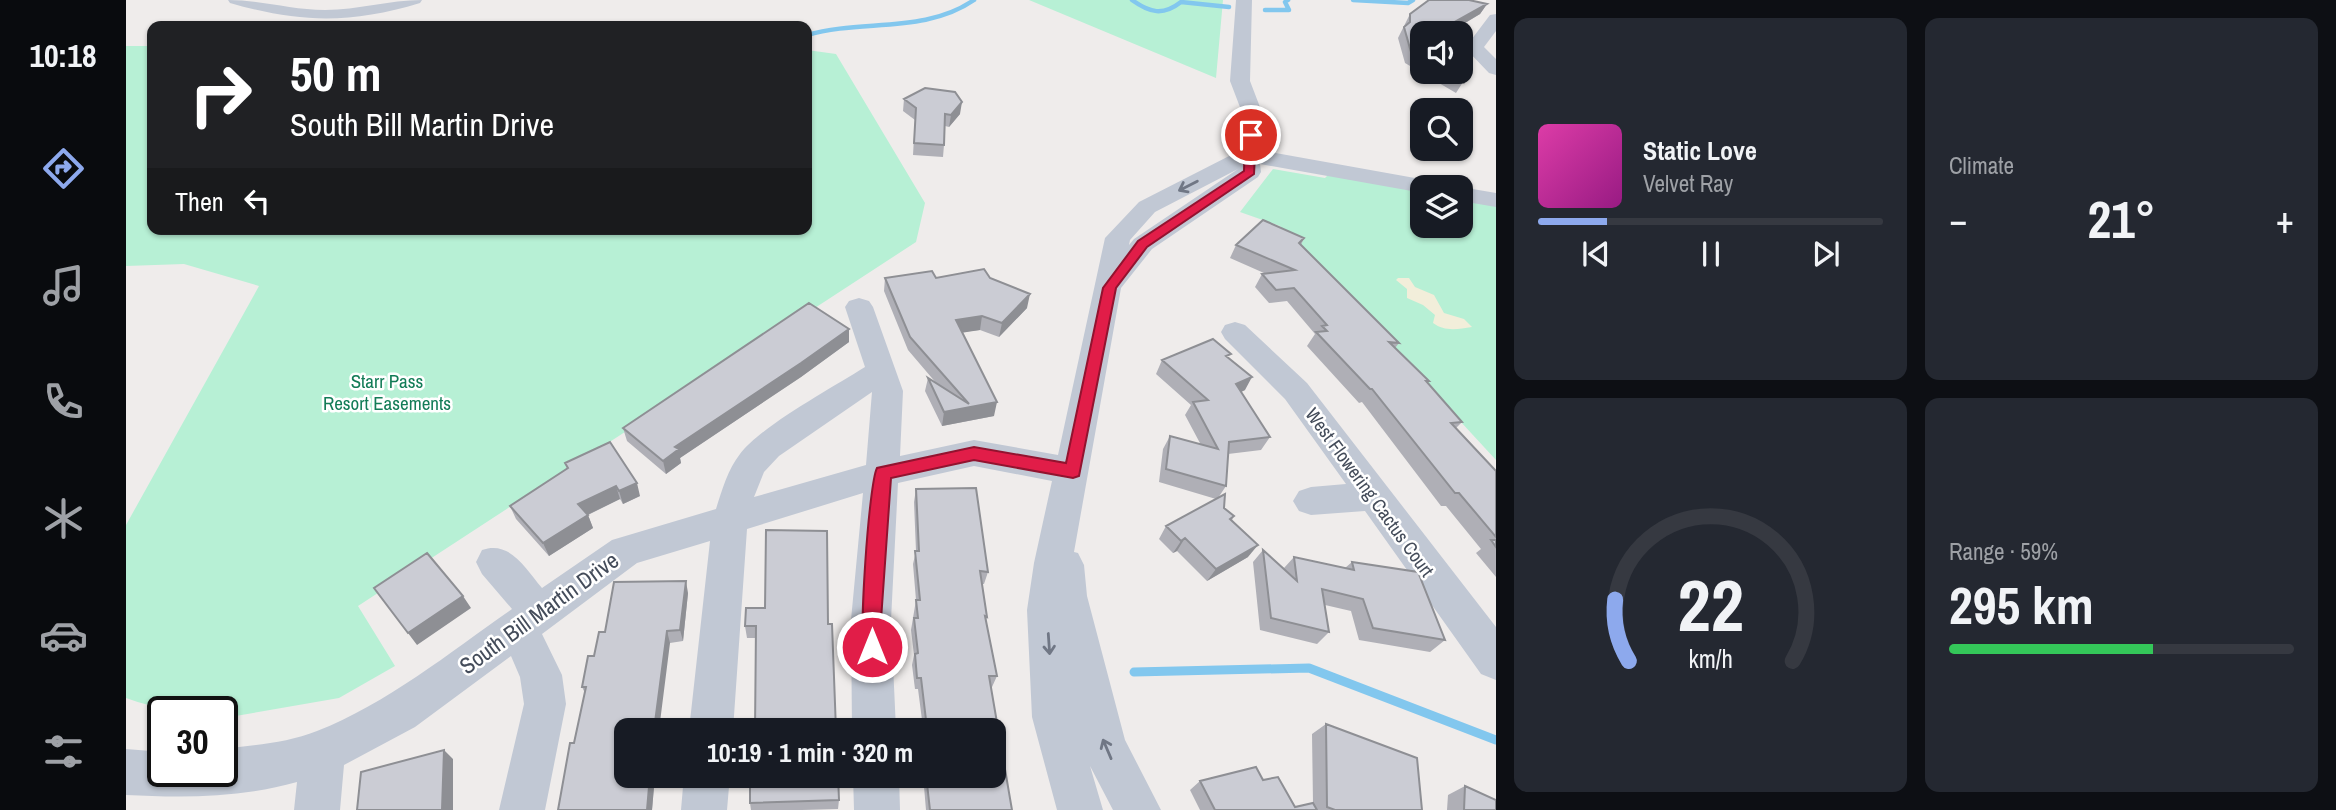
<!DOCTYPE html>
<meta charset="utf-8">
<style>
:root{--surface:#171b24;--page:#242831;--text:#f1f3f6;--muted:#9ea1a6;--line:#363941;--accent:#8da9ed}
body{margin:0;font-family:"Archivo Narrow",sans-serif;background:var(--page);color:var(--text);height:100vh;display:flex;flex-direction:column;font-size:26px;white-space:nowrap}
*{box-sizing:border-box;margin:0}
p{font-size:23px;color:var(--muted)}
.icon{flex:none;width:38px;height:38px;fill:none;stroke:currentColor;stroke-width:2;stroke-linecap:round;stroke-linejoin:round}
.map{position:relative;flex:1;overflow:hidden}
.drawer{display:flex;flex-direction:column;gap:18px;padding:18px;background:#0d0f14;width:840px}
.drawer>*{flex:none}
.top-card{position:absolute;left:21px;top:21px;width:665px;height:214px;border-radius:14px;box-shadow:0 2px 5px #0004;background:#202124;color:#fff;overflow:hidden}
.buttons{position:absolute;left:1284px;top:21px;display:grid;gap:14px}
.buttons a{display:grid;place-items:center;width:63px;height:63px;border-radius:14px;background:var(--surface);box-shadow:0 2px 5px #0004;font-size:35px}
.speed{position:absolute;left:21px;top:696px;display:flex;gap:14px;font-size:35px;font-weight:700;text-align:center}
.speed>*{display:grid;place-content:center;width:91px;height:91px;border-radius:50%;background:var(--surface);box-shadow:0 2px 5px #0004;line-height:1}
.speed .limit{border:4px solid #111;border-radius:10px;background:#fff;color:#111}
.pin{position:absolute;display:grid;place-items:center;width:60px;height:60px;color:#fff;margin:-30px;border:4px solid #fff;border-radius:50%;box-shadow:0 2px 7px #0007}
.me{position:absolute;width:77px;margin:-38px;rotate:0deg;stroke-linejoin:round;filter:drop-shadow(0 0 5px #0008)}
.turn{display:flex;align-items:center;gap:24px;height:147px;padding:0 28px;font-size:32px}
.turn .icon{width:91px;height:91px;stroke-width:2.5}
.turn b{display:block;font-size:49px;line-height:60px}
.then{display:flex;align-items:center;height:66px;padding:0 28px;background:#0003;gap:14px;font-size:26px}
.big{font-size:52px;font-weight:700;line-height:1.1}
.drawer .widget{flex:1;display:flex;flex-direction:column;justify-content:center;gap:10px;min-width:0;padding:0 24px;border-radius:14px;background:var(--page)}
.drawer .dial{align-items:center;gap:0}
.dial svg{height:182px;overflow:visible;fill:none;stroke:var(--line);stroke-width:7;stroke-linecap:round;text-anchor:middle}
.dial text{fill:var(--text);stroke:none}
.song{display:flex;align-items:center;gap:21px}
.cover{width:84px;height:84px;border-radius:10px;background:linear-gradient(135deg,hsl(320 70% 55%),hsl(310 70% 35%))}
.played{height:7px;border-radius:4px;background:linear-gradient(90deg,var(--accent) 20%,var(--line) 20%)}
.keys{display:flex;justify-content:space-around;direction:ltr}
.heat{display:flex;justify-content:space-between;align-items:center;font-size:38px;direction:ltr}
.charge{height:10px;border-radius:5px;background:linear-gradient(90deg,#34c759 59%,var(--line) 0)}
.drawer .tiles{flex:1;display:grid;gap:18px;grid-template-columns:repeat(2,1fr)}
.trip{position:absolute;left:488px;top:718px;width:392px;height:70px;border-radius:14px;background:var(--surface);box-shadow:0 2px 5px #0004;font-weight:700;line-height:70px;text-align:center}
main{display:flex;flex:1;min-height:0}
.tab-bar{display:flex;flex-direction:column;width:126px;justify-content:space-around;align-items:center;background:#090b0e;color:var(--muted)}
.tab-bar .icon{width:49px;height:49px}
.tab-bar .on{color:var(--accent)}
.tab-bar b{font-size:32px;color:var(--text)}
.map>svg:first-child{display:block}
.green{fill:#b7f0d5}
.sand{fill:#f2eeda}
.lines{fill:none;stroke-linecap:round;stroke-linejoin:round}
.stream-far1{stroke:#82c7ee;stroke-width:4.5}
.stream{stroke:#82c7ee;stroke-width:9}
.minor{fill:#c1c8d4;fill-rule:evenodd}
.wall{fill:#afafb6}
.shaded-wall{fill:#8e8f94}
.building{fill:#cbccd4;stroke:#8e8f94;stroke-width:2}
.oneway{stroke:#707785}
.route{fill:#e11d48;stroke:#92132f;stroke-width:2}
.labels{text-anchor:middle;stroke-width:5;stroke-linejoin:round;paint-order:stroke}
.park-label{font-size:19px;fill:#137c57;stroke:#fff}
.street-label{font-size:19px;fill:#444c5a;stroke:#fff}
.near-street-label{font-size:23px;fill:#444c5a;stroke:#fff}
</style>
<main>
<nav class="tab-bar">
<b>10:18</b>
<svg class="icon on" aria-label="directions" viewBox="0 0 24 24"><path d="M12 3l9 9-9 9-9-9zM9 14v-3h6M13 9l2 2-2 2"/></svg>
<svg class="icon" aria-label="music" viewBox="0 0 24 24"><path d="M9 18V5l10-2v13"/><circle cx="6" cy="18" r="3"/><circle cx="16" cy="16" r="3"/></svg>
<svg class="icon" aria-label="phone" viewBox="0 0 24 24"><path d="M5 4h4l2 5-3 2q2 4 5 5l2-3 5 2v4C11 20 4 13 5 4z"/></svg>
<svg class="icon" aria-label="climate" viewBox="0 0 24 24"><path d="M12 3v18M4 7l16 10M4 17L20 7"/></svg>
<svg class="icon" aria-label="car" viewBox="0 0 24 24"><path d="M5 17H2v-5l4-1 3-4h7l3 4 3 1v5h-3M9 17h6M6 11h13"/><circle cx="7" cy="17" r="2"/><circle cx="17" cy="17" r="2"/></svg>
<svg class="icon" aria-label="filters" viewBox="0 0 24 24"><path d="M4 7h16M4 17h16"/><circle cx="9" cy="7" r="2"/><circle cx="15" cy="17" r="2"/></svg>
</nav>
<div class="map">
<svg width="1370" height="810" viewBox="0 0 1370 810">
<rect width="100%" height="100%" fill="#efeceb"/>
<path class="green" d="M903,0H1097L1090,78Z
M0,46H26V229H681V50L710,54L799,203L790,242L232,606L269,666L213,698L104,717L96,716V712C63,712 31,710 0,698V525L133,286L58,264L0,266Z
M1147,169L1199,178L1207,170L1300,187H1297V226H1335V194L1370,200V460L1154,226L1114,212Z"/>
<path class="sand" d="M1272,278H1283L1289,287L1308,295L1318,313L1338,319L1346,327C1332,329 1319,332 1307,323L1309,315L1297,305L1281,298V289L1270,280Z"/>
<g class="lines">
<path class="stream-far1" d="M1006,0C1024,13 1037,16 1055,2L1103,7
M1227,0L1282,3L1287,0
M1139,10H1163L1159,2L1162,0
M681,35C736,19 799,34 848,0"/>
<path class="stream" d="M1008,672L1183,668L1370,740"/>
<path class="minor" d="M102,0C135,0 166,10 199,10C232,10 263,0 296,0L294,3C225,24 173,23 104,3Z
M1110,0H1126L1124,81L1137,115L1133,150L1300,180L1308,182L1312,187H1297V193L1134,164L1135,172L1132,177L1026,249L995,288L948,552L952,553L958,565L961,596L999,740L1035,810H987L964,766L977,810H931L906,717L901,610L908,563L926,481L848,466L772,483L765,620L770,730H726L725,620L737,493L621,529L607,730H563L584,541L511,563L416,634L436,675L440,704L419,810H373L398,704L394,677L385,656L289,727L218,765L214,810H168L171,782C115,798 58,798 0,795V749L37,752V772H96V749C128,745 161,743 191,731C262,703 324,652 386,609L356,574L350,562L356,550C384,540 399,568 416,588L486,540L590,509C596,490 602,469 614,454C635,426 706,388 739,367L719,307L723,301L733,298L743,301L747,307L777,391L774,456L848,440L932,455L979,238L1013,202L1111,152L1117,115L1104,81ZM1112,169L1008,239L1003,245L1004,240L1029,212ZM746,392L740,465L628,497L638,472L653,456Z
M1370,14V31L1358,47L1370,59V75L1363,73L1339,48L1364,15Z
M1334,187H1335L1370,193V207L1335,201Z
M1109,322L1119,325L1181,383L1370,627V680L1355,674L1239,511L1185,515L1173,511L1167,501L1173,491L1185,487L1220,484L1159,399L1099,339L1095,332L1099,325Z
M558,775H604L601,810H555Z
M727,775H773L774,810H728Z"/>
</g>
<path class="wall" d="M1361,4L1354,14L1323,33H1297V72H1334L1337,82L1330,93L1279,63L1272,38L1284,14Z
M778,99L834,114L823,127L819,126L818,145L817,157L787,155L789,120L777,111Z
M1178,238L1175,245L1273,343L1269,348L1303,381L1301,383L1336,422L1330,428L1370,471V577L1350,553L1355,549L1320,506H1315L1236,402L1233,403L1181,346L1189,334L1161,301L1143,303L1129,287L1136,274L1138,273L1104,258L1110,245Z
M759,278H864L901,308L873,337L854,330L836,332L868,416L816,426L799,391L802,378L811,384L782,350L758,291Z
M723,329V342L675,377L554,458L555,463L540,474L501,441L497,428Z
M1102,358L1119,390L1115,392L1144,437L1135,450L1102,454L1100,486L1092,498L1098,508L1108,516L1106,520L1122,557L1081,581L1051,551L1047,553L1033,539L1040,526L1090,499L1033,482L1037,449L1044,436L1075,445L1059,415L1065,405L1030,374L1036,360Z
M439,463L514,496L497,504L494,499L462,515L467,528L423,556L390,519L384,506L441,469Z
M790,489L862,572L858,584H856L861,617L860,621L871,676L866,687H864L886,810H800L797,775H868V730H793L796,720L792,689H789L786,665L788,655L785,630L790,600L787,564L790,551L788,502Z
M1137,550L1158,568L1168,557L1219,568L1226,562L1319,640L1304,652L1233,640L1225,611L1199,605L1203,632L1191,644L1134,630L1127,562Z
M562,593L557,641L544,643L500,730L529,775L526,810H432L459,693L456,687L468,656Z
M702,624L630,638H621L619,626Z
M1200,724L1296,810H1074L1064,790L1074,781L1137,780L1169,807L1187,803L1186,734Z
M1339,786L1370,810H1321L1322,795Z
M713,800L712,809L676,810H625L624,803Z"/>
<path class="shaded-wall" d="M1361,4L1354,14L1322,33L1323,25Z
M836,102L834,114L823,127L825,115Z
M904,294L901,308L873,337L876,323Z
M856,316L854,330L828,334L830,320Z
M723,329V342L675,377L554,458L555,463L540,474L537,461L549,447Z
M1126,377L1119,390L1102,398L1110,384Z
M871,402L868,416L816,426L818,412Z
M511,483L514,496L497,504L493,491Z
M490,486L494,499L457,517L452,504Z
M462,515L467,528L423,556L417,543Z
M1059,538L1051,551L1047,553L1055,541Z
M1132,545L1122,557L1081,581L1090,569Z
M560,581L562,593L557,641L554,630Z
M337,596L345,608L291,645L282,633Z
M541,631L544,643L533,730H528Z
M318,750L327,759V810H316Z
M524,775H529L526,810H521Z"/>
<path class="building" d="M1303,0H1343L1361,4L1323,25V33H1297V58L1285,52L1278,27L1284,22V14Z
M1320,72H1334L1337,82Z
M799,88L829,92L836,102L825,115L819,114L818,145L788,143L790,108L778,99Z
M1137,220L1178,238L1173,243L1273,343L1263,342L1303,381H1300L1336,422L1325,423L1370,471V537L1333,493H1329L1246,389H1244L1190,332L1201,331L1196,326L1201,325L1168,288L1150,290L1136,274L1169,270L1110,245Z
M858,269L864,278L904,294L876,323L856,316L830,320L871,402L818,412L802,378L843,404L784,337L759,278L806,271L810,278Z
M683,303L723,329L675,363L549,447L553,449L537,461L497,428Z
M1087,339L1105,354L1100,356L1126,377L1110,384L1144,437L1103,442L1100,486L1040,469L1044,436L1092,449L1067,402L1082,400L1036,360Z
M484,442L511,483L493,491L490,486L452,504L462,515L417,543L384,506L442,468L439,463Z
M850,488L862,572L854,571L861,617L859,616L871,676H863L886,810H804L800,775H868V730H796L795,720H800L795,678H791L789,654L792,653L788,618H792L790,600H794L789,551H793L790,489Z
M1099,494L1098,508L1108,516L1104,519L1132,545L1090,569L1059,538L1055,541L1040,526Z
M640,530L701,531L702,624H706L710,730H629L630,626H619L620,608H639Z
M1365,540H1370V547Z
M1137,550L1171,581L1168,557L1228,570L1226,562L1292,572L1319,640L1247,628L1237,599L1196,589L1203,632L1145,618Z
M301,553L337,596L282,633L248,588Z
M560,581L554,630L541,631L528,730H500V775H524L521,810H432L444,743H448L460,687H456L462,656H468L473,632H479L488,582Z
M1200,724L1291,758L1296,810H1209L1201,807Z
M318,750L316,810H231L235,772Z
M1130,767L1137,780L1152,777L1169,807L1187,803L1191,810H1089L1074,781Z
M629,775H712L713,800L624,803V778L629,777Z
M1339,786L1370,800V810H1338Z"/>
<defs><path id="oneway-shaft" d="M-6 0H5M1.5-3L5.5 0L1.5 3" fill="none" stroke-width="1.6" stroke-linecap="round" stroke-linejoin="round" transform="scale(1.75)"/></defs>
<g class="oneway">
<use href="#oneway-shaft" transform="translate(1062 186) rotate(153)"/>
<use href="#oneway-shaft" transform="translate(923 644) rotate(86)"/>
<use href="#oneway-shaft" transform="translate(981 749) rotate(-113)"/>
</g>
<path class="route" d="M1125,132L1130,135L1128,174L1021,247L990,288L953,476L947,478L848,460L765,478L755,620L756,647L753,654L746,657L739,654C732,639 743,483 751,468L848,447L940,463L977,288L1012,241L1118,171L1119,135Z"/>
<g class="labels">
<g class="park-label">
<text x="261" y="388">Starr Pass<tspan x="261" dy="22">Resort Easements</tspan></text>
</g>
<g class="street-label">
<text transform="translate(1244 492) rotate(54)" y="7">West Flowering Cactus Court</text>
</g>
<g class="near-street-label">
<text transform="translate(413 613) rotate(-36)" y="8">South Bill Martin Drive</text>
</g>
</g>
</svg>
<div class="buttons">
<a><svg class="icon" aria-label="sound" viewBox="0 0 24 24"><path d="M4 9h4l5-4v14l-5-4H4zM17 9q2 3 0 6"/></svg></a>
<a><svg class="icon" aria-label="search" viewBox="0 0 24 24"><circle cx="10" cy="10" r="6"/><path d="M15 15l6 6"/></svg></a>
<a><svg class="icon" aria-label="layers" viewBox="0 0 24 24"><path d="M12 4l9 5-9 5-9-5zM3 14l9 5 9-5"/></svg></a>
</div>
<div class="speed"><div class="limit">30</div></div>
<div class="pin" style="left:1125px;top:135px;background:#d93025"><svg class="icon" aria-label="arrive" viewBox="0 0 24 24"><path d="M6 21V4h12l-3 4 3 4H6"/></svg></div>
<svg class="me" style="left:746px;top:647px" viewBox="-20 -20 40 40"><circle r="17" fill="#e11d48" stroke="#fff" stroke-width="3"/><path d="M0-11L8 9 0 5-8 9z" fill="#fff"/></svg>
<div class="trip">10:19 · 1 min · 320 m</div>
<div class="top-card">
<div class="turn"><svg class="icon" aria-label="right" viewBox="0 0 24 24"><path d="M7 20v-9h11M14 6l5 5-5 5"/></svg><div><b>50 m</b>South Bill Martin Drive</div></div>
<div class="then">Then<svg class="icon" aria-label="left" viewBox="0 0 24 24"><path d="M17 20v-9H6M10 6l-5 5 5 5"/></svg></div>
</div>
</div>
<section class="drawer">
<div class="tiles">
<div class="widget">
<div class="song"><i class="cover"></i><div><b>Static Love</b><p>Velvet Ray</p></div></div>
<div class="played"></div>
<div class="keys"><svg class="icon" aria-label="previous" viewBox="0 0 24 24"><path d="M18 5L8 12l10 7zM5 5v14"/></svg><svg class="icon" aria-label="pause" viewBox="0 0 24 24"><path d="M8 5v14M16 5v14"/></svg><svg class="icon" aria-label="next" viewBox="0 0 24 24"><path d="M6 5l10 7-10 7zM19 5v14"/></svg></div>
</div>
<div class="widget"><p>Climate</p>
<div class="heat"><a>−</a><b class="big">21°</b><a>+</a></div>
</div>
<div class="widget dial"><svg viewBox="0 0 100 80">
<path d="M14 69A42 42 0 1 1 86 69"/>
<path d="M14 69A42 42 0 0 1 8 42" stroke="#8da9ed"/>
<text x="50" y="56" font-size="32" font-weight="700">22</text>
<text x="50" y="72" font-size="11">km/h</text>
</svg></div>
<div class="widget"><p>Range · 59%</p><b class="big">295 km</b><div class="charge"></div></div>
</div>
</section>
</main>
